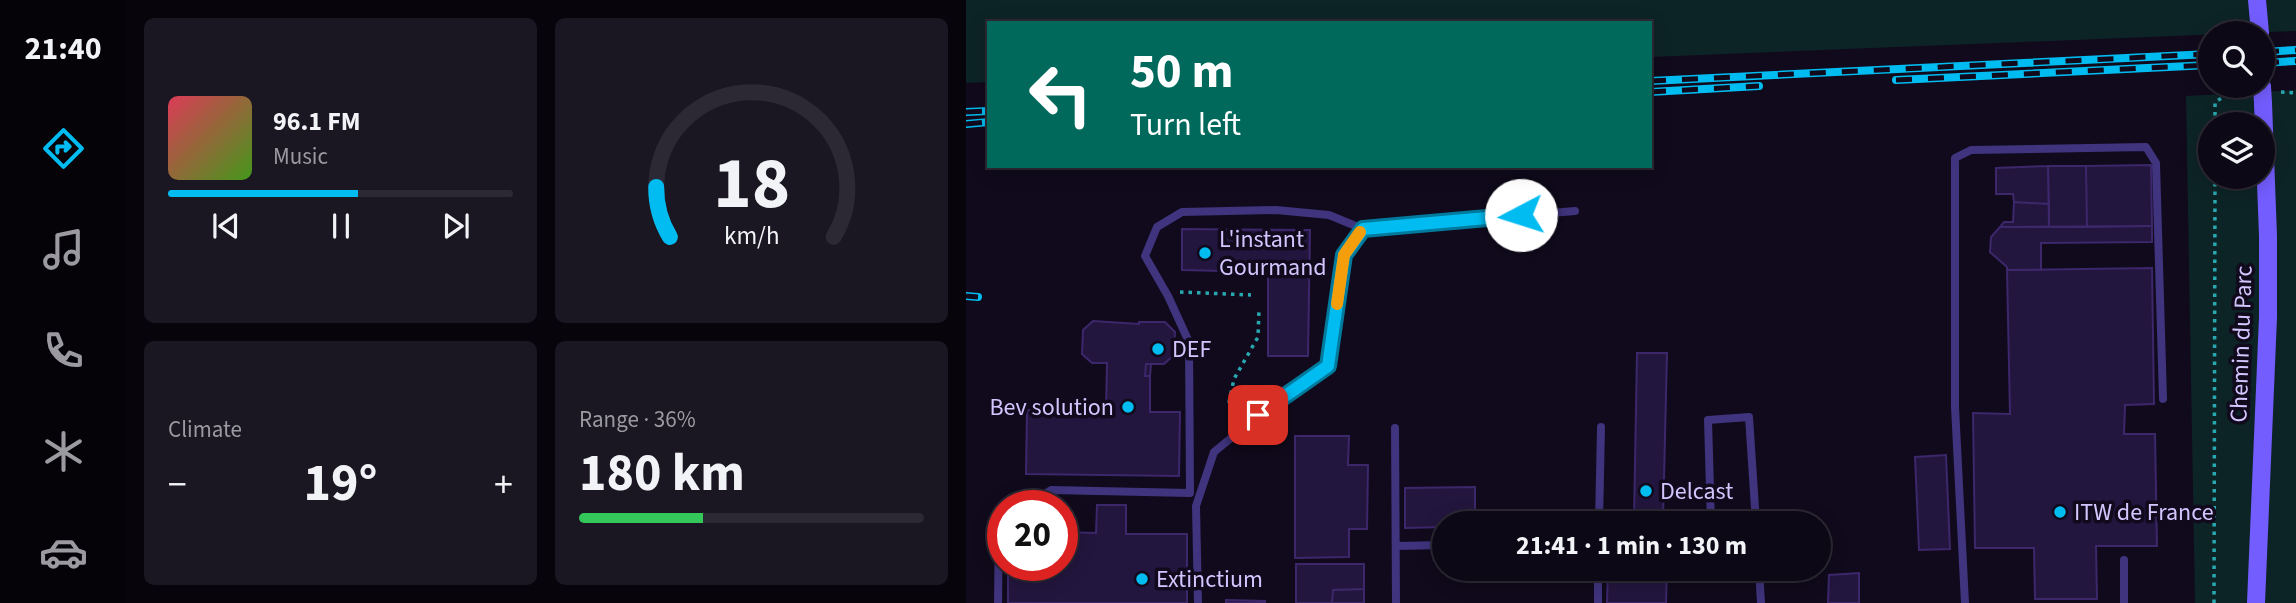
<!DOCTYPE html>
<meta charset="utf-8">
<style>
:root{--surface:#0c0815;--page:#1a1622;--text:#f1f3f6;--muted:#9a9aa0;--line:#2c2934;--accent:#00bcf1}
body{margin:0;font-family:"Source Sans 3",sans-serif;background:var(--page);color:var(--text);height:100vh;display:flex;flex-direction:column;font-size:26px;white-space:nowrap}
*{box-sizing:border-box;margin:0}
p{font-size:23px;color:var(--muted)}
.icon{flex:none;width:38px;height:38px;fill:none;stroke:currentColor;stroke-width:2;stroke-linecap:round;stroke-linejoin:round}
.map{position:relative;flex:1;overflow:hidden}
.drawer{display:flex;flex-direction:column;gap:18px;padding:18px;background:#07040c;width:840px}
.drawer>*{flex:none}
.hud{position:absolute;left:21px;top:21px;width:665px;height:147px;border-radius:0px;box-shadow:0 4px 18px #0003,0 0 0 2px var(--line);background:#00695c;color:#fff;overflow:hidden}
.buttons{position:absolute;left:1232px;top:21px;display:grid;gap:14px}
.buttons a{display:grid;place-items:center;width:77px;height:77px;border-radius:50%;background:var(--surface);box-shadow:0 4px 18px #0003,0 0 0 2px var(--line);font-size:35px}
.speed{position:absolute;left:21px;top:490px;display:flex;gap:14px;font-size:35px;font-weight:700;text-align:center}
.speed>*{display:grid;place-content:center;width:91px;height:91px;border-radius:50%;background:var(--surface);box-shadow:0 4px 18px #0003,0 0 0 2px var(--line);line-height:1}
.speed .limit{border:10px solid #d22;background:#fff;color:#111}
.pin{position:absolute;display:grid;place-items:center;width:60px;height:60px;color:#fff;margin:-30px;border-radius:14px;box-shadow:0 4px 10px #0006}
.me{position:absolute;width:77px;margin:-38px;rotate:265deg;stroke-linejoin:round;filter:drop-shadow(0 0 5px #0008)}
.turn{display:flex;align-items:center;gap:24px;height:147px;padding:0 28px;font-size:32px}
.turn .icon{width:91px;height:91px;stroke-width:2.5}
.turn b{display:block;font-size:49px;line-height:60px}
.big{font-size:52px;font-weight:700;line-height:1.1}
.drawer .card{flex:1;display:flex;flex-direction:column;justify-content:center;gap:10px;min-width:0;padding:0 24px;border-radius:10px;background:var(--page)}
.drawer .dial{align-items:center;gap:0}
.dial svg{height:182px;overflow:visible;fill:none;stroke:var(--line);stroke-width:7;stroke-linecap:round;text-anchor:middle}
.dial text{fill:var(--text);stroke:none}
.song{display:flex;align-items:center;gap:21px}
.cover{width:84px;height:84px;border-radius:10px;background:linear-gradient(135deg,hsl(350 70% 55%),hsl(100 70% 35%))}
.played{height:7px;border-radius:4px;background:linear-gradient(90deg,var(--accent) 55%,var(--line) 55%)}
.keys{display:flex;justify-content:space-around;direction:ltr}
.heat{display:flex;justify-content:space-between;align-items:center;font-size:38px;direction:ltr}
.charge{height:10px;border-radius:5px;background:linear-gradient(90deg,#34c759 36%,var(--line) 0)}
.drawer .tiles{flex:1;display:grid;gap:18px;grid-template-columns:repeat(2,1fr)}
.trip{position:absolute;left:466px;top:511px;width:399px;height:70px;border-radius:35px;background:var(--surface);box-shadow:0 4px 18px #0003,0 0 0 2px var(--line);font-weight:700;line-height:70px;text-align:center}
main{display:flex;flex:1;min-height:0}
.tab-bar{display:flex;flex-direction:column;width:126px;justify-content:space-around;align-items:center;background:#050308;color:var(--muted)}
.tab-bar .icon{width:49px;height:49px}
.tab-bar .selected{color:var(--accent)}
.tab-bar b{font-size:32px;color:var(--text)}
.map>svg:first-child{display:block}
.green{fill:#0d2427;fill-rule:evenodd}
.building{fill:#23163e;stroke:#3c276b;stroke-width:2}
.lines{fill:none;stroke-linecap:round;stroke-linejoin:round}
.path{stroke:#28a9b1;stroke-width:3.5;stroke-dasharray:3.5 5;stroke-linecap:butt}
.service{stroke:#3f347d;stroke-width:8}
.secondary{stroke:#745dff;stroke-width:18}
.rail-casing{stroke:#00bcf1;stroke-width:8}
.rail{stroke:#100a1c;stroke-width:5;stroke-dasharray:16;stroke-linecap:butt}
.secondary-bridge{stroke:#745dff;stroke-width:18}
.route-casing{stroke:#007a9d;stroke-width:18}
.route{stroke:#00bcf1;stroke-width:12}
.slow{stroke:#f59e0b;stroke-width:12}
.poi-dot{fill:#00bcf1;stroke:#100a1c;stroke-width:2.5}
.labels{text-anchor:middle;stroke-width:7;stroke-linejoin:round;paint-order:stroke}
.poi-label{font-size:24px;fill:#d3c6ff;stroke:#100a1c;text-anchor:start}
.street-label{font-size:24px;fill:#d3c6ff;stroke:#100a1c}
</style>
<main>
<nav class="tab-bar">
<b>21:40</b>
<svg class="icon selected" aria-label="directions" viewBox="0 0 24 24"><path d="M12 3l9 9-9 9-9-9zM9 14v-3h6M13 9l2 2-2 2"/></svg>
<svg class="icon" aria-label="music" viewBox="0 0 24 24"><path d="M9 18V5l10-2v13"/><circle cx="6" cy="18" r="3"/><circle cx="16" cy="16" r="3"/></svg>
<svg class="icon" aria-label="phone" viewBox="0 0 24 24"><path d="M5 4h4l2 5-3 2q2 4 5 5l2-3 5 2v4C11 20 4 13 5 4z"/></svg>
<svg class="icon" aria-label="climate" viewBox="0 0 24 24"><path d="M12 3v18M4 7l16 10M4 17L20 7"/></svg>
<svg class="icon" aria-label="car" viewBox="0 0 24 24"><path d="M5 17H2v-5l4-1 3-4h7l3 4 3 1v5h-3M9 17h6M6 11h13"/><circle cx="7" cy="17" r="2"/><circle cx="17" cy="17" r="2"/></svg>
</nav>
<section class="drawer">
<div class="tiles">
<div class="card">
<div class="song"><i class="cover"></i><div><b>96.1 FM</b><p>Music</p></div></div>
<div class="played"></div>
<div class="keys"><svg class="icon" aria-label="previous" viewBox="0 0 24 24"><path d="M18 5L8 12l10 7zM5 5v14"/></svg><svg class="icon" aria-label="pause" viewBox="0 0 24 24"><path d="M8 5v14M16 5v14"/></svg><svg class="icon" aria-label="next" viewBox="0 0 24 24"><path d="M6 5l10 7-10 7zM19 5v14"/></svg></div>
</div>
<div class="card dial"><svg viewBox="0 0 100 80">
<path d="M14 69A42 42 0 1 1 86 69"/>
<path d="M14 69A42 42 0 0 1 8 47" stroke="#00bcf1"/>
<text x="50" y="56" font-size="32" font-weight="700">18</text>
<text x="50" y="72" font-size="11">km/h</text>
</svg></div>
<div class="card"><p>Climate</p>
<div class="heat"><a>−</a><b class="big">19°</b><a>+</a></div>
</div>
<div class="card"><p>Range · 36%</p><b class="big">180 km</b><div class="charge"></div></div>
</div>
</section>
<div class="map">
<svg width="1330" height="603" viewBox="0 0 1330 603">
<rect width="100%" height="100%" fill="#100a1c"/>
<path class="green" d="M0,0H1330V31L684,57V23H23V82L0,83Z
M1330,90V603H1229L1220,96ZM1244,124H1297V177H1244Z"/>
<path class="building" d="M1185,165L1186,226L1121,227L1120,166Z
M1082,166H1120L1121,227H1083Z
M1082,166L1083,204L1048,202L1047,194H1030V168Z
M1048,202L1083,204V227H1034L1038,222H1047Z
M1186,226V242L1075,243V270H1041V267L1024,252L1025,237L1034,227Z
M216,229L344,230L342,356H302V272L216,270Z
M1186,268L1188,404L1159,405L1158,434H1189L1191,546H1130L1131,599H1069L1068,548H1009L1007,413L1044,414L1041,270Z
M127,321L173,324V322H199L209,332L208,355L198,364H180L179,376H184V412H214L213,476L60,474L61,410L140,411L141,363H126L116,354L117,330Z
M671,353H701L697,520L668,519Z
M180,364H185L184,376H179Z
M329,436H383L382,465H402L401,529H383V557L329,558Z
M980,455L984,549L953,550L949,457Z
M509,487V523H478V527L439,528V488Z
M131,505H160V534H221V603H42V565H96V532L130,533Z
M330,564H398V589L367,590L366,603H330Z
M642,569H701L700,603H641Z
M893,573V603H862L863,575Z
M398,589V603H366L367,590Z
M260,600L299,601V603H260Z"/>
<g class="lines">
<path class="path" d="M1315,92L1330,93
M1249,124V102L1259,96L1279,93
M214,292L285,295
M267,419L263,402L268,379L292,337L293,309
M1248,603L1249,177"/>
<path class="service" d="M429,428L430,603
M60,506L85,490L224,493L223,342L202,296L179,256L191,227L216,212L310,210L363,215L397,229
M633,523L635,427
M745,523L742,420L783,417L790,523
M430,546L478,545
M1158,560V603
M793,569L795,603
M32,603L33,523L37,521
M232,603L230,506L248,452L314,398L363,366L378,255L397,229L609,211
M632,603V569
M999,603L989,407V158L1005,150L1180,147L1190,163L1197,399"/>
<path class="secondary" d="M1291,0L1294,33
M1290,603L1302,317V236L1297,103"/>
<defs>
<path id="rail" d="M1297,52L1330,50
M1297,63L1330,61
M930,80L1244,65
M684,81L1244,54
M684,92L793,86
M0,112L23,111
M0,124L23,122
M0,296L12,297"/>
</defs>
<use href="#rail" class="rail-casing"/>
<use href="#rail" class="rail"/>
<path class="secondary-bridge" d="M1296,86L1297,103"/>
</g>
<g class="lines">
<defs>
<path id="route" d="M292,415L362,366L378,255L397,229L555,215"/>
</defs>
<use href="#route" class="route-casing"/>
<use href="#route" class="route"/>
<path class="slow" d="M371,304L378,255L394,232"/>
</g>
<g class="poi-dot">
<circle cx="239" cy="253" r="7"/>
<circle cx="192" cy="349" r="7"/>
<circle cx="162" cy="407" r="7"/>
<circle cx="680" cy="491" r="7"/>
<circle cx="1094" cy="512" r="7"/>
<circle cx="176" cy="579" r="7"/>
</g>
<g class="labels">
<g class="poi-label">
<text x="253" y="247">L'instant<tspan x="253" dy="28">Gourmand</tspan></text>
<text x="206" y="357">DEF</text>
<text x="148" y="415" text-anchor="end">Bev solution</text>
<text x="694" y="499">Delcast</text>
<text x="1108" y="520">ITW de France</text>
<text x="190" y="587">Extinctium</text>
</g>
<g class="street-label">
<text transform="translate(1275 344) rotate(-88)" y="8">Chemin du Parc</text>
</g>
</g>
</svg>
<div class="buttons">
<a><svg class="icon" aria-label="search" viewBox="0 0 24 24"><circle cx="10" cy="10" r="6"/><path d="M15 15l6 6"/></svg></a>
<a><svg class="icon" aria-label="layers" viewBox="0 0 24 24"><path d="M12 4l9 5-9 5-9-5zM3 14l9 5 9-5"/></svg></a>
</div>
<div class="speed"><div class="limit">20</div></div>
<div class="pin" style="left:292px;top:415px;background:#d93025"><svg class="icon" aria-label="arrive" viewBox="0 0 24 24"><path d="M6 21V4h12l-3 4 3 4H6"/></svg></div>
<svg class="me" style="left:555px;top:215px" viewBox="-20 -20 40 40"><circle r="19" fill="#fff"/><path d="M0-13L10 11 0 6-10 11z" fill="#00bcf1"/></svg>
<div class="trip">21:41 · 1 min · 130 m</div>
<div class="hud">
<div class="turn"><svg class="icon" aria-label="left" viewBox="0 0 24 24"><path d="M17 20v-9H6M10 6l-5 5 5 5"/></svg><div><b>50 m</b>Turn left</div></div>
</div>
</div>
</main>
